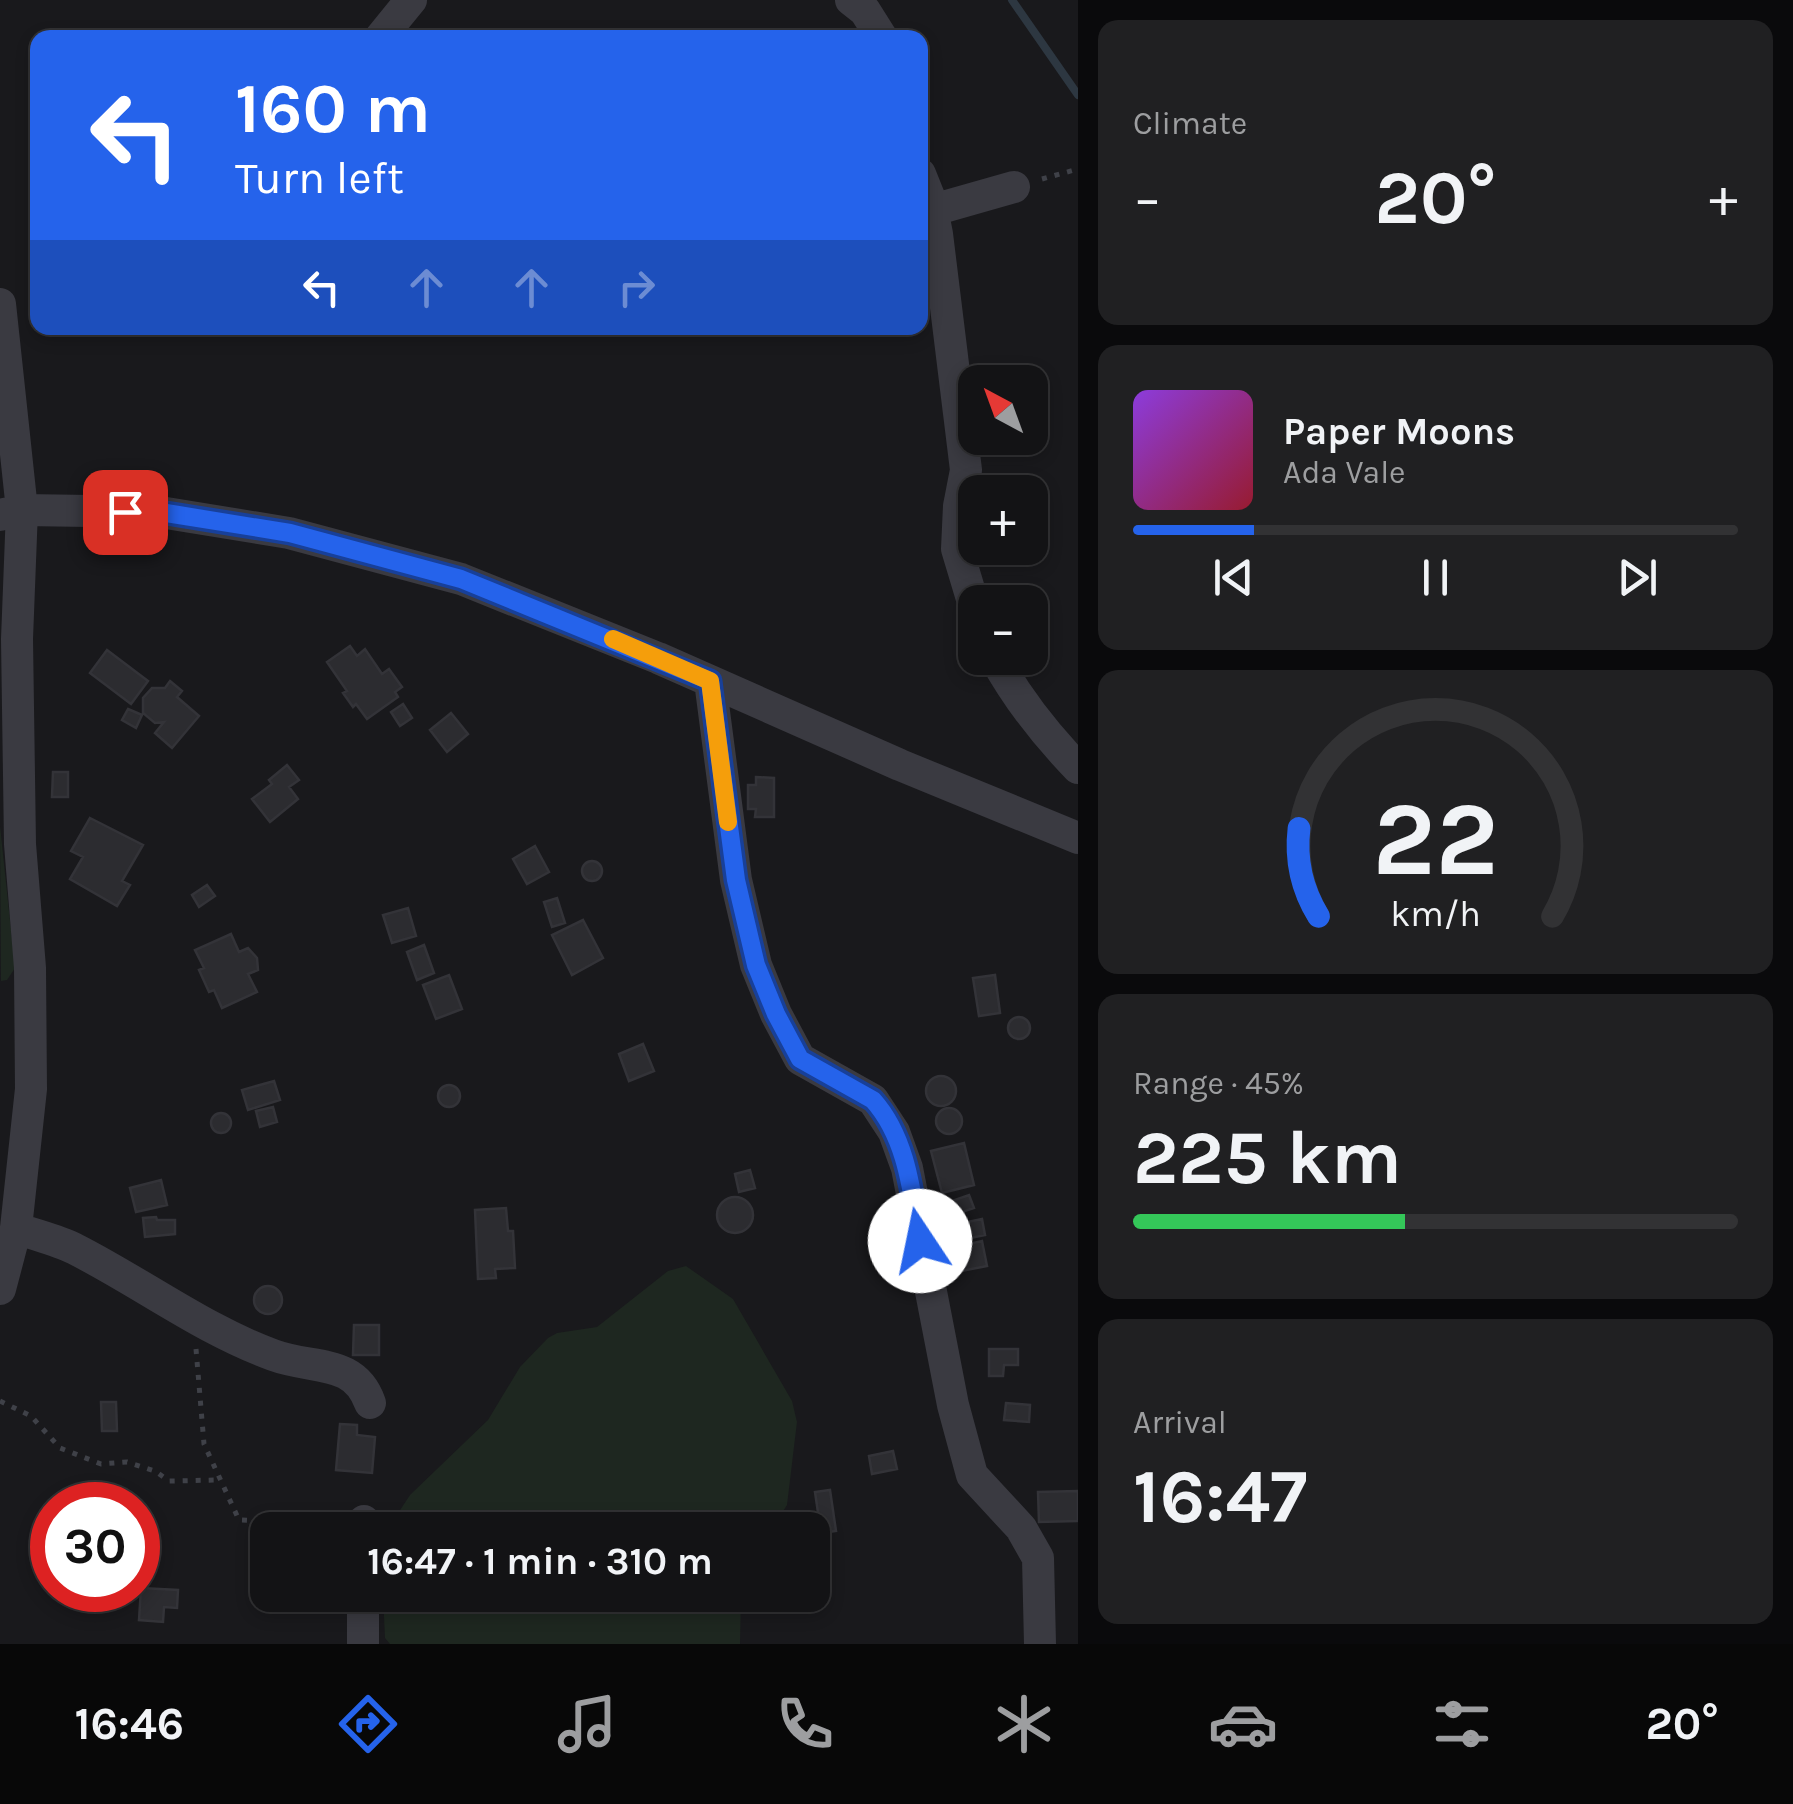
<!DOCTYPE html>
<meta charset="utf-8">
<style>
:root{--surface:#131315;--page:#202022;--text:#f1f3f6;--muted:#9d9ea0;--line:#323234;--accent:#2563eb}
body{margin:0;font-family:Karla,sans-serif;background:var(--page);color:var(--text);height:100vh;display:flex;flex-direction:column;font-size:38px;white-space:nowrap}
*{box-sizing:border-box;margin:0}
p{font-size:32px;color:var(--muted)}
.icon{flex:none;width:55px;height:55px;fill:none;stroke:currentColor;stroke-width:2;stroke-linecap:round;stroke-linejoin:round}
.map{position:relative;flex:1;overflow:hidden}
.drawer{display:flex;flex-direction:column;gap:20px;padding:20px;background:#0a0a0c;width:715px}
.drawer>*{flex:none}
.hud{position:absolute;left:30px;top:30px;width:898px;height:305px;border-radius:20px;box-shadow:0 5px 15px #0003,0 0 0 2px var(--line);background:#2563eb;color:#fff;overflow:hidden}
.needle{width:65px;rotate:319deg}
.controls{position:absolute;left:958px;top:365px;display:grid;gap:20px}
.controls a{display:grid;place-items:center;width:90px;height:90px;border-radius:20px;background:var(--surface);box-shadow:0 5px 15px #0003,0 0 0 2px var(--line);font-size:50px}
.speed{position:absolute;left:30px;top:1482px;display:flex;gap:20px;font-size:50px;font-weight:700;text-align:center}
.speed>*{display:grid;place-content:center;width:130px;height:130px;border-radius:50%;background:var(--surface);box-shadow:0 5px 15px #0003,0 0 0 2px var(--line);line-height:1}
.speed .limit{border:15px solid #d22;background:#fff;color:#111}
.pin{position:absolute;display:grid;place-items:center;width:85px;height:85px;color:#fff;margin:-42px;border-radius:20px;box-shadow:0 5px 15px #0006}
.me{position:absolute;width:110px;margin:-55px;rotate:349deg;stroke-linejoin:round;filter:drop-shadow(0 0 8px #0008)}
.turn{display:flex;align-items:center;gap:35px;height:210px;padding:0 40px;font-size:45px}
.turn .icon{width:130px;height:130px;stroke-width:2.5}
.turn b{display:block;font-size:70px;line-height:85px}
.lanes{display:flex;align-items:center;height:95px;padding:0 40px;background:#0003;justify-content:center;gap:50px;direction:ltr}
.lanes .off{opacity:.35}
.big{font-size:75px;font-weight:700;line-height:1.1}
.drawer .widget{flex:1;display:flex;flex-direction:column;justify-content:center;gap:15px;min-width:0;padding:0 35px;border-radius:20px;background:var(--page)}
.drawer .dial{align-items:center;gap:0}
.dial svg{height:260px;overflow:visible;fill:none;stroke:var(--line);stroke-width:7;stroke-linecap:round;text-anchor:middle}
.dial text{fill:var(--text);stroke:none}
.song{display:flex;align-items:center;gap:30px}
.cover{width:120px;height:120px;border-radius:15px;background:linear-gradient(135deg,hsl(270 70% 55%),hsl(350 70% 35%))}
.played{height:10px;border-radius:5px;background:linear-gradient(90deg,var(--accent) 20%,var(--line) 20%)}
.keys{display:flex;justify-content:space-around;direction:ltr}
.heat{display:flex;justify-content:space-between;align-items:center;font-size:55px;direction:ltr}
.charge{height:15px;border-radius:8px;background:linear-gradient(90deg,#34c759 45%,var(--line) 0)}
.trip{position:absolute;left:250px;top:1512px;width:580px;height:100px;border-radius:20px;background:var(--surface);box-shadow:0 5px 15px #0003,0 0 0 2px var(--line);font-weight:700;line-height:100px;text-align:center}
.tab-bar{display:flex;height:160px;justify-content:space-around;align-items:center;background:#080808;color:var(--muted)}
.tab-bar .icon{width:70px;height:70px}
.tab-bar .on{color:var(--accent)}
.tab-bar b{font-size:45px;color:var(--text)}
main{display:flex;flex:1;min-height:0}
.map>svg:first-child{display:block}
.green{fill:#1e2720}
.lines{fill:none;stroke-linecap:round;stroke-linejoin:round}
.stream{stroke:#2d3741;stroke-width:8}
.building{fill:#2c2c30;stroke:#333338;stroke-width:2.5}
.path{stroke:#3f4148;stroke-width:5;stroke-dasharray:5 8;stroke-linecap:butt}
.minor{stroke:#3a3a41;stroke-width:32}
.route-casing{stroke:#184099;stroke-width:25}
.route{stroke:#2563eb;stroke-width:18}
.slow{stroke:#f59e0b;stroke-width:18}
</style>
<main>
<div class="map">
<svg width="1078" height="1644" viewBox="0 0 1078 1644">
<rect width="100%" height="100%" fill="#19191c"/>
<path class="green" d="M0,826L15,968L7,980L1,981Z
M686,1266L733,1299L792,1401L797,1422L787,1505L771,1530H387L410,1495L488,1420L520,1367L548,1338L557,1333L597,1327L668,1271Z
M383,1595H741L740,1644H390L385,1638Z"/>
<g class="lines">
<path class="stream" d="M1012,0L1078,95"/>
</g>
<path class="building" d="M350,646L357,656L365,649L382,674L389,669L402,687L395,692L398,697L367,719L356,704L353,707L343,693L347,691L327,662Z
M107,650L148,681L131,704L90,673Z
M170,681L182,691L177,697L199,716L172,748L155,733L164,722L155,723L143,713V698L152,688H165Z
M403,704L412,718L400,726L391,712Z
M128,709L142,715L136,728L122,720Z
M451,713L468,734L447,752L430,730Z
M287,765L299,780L289,787L298,799L270,822L252,799L272,784L269,780Z
M53,772H68V797H52Z
M756,777L774,778V817H755L756,809H748V785H756Z
M90,818L143,845L122,881L130,885L117,906L70,879L83,857L71,851Z
M535,846L549,872L527,884L513,859Z
M582 871a10 10 0 1 1 20 0a10 10 0 1 1-20 0Z
M207,885L215,896L199,907L192,895Z
M557,898L565,923L552,927L544,902Z
M408,908L416,936L392,943L383,915Z
M583,920L603,958L572,975L552,935Z
M231,934L239,952L248,948L257,958L258,970L248,974L257,992L222,1008L214,990L209,992L199,970L204,968L195,950Z
M424,945L434,973L417,980L407,952Z
M449,975L462,1009L436,1019L423,985Z
M995,975L1000,1013L979,1016L973,978Z
M1008 1028a11 11 0 1 1 22 0a11 11 0 1 1-22 0Z
M643,1044L654,1071L629,1081L619,1054Z
M926 1091a15 15 0 1 1 30 0a15 15 0 1 1-30 0Z
M274,1081L280,1100L248,1110L242,1090Z
M438 1096a11 11 0 1 1 22 0a11 11 0 1 1-22 0Z
M273,1107L277,1122L260,1127L256,1111Z
M936 1121a13 13 0 1 1 26 0a13 13 0 1 1-26 0Z
M211 1123a10 10 0 1 1 20 0a10 10 0 1 1-20 0Z
M964,1143L974,1185L942,1193L931,1151Z
M750,1170L755,1188L739,1192L735,1174Z
M161,1180L167,1205L136,1212L130,1188Z
M969,1195L974,1208L950,1216L946,1203Z
M717 1215a18 18 0 1 1 36 0a18 18 0 1 1-36 0Z
M506,1208L508,1231H513L515,1268L495,1269L496,1278L478,1279L475,1210Z
M156,1217L157,1220H175V1234L145,1237L143,1218Z
M982,1219L985,1235L956,1241L953,1225Z
M982,1241L987,1266L956,1272L952,1248Z
M254 1300a14 14 0 1 1 28 0a14 14 0 1 1-28 0Z
M354,1325H379V1355H353Z
M989,1349H1018V1365H1004L1003,1376H989Z
M101,1402H116L117,1431H102Z
M1006,1403L1030,1405L1029,1422L1004,1420Z
M340,1424L357,1425V1435L375,1437L372,1473L336,1470Z
M893,1451L897,1469L872,1474L869,1456Z
M830,1490L836,1531L821,1533L815,1492Z
M1078,1491V1521L1039,1522L1038,1492Z
M812,1568H816L818,1596L780,1599V1595H812Z
M141,1588L178,1590L177,1608L164,1607L163,1622L139,1620Z"/>
<g class="lines">
<path class="path" d="M1042,179L1078,169
M196,1349L204,1444L239,1520L264,1521L284,1529L337,1524
M0,1401L31,1416L60,1448L101,1464L127,1462L155,1471L169,1481L219,1480"/>
<path class="minor" d="M851,0L865,11L882,38
M380,38L411,0
M920,174L930,199L937,234L966,470L959,506L957,549L975,609
M933,210L1014,187
M0,304L22,510L17,639L20,844L30,968L31,1089L16,1228L0,1289
M0,515L22,510L160,512L289,533L461,579L658,658L900,765L1078,838
M995,658C1018,700 1045,734 1078,768
M710,681L736,880L756,965L776,1014L800,1059L873,1100L894,1132L907,1168L953,1405L972,1475L1021,1528L1038,1558L1040,1644
M16,1228C35,1235 57,1240 75,1249C142,1283 202,1329 273,1355C313,1370 354,1358 370,1403
M364,1530V1521
M363,1644V1595"/>
</g>
<g class="lines">
<defs>
<path id="route" d="M125,512H160L290,533L461,579L710,681L736,880L756,965L776,1014L800,1059L873,1100C907,1138 912,1193 920,1241"/>
</defs>
<use href="#route" class="route-casing"/>
<use href="#route" class="route"/>
<path class="slow" d="M613,639L710,681L728,822"/>
</g>
</svg>
<div class="controls">
<a><svg class="needle" viewBox="-14 -14 28 28"><path d="M0-13l5 13h-10z" fill="#e53935"/><path d="M0 13l5-13h-10z" fill="#9d9ea0"/></svg></a>
<a>+</a>
<a>−</a>
</div>
<div class="speed"><div class="limit">30</div></div>
<div class="pin" style="left:125px;top:512px;background:#d93025"><svg class="icon" aria-label="arrive" viewBox="0 0 24 24"><path d="M6 21V4h12l-3 4 3 4H6"/></svg></div>
<svg class="me" style="left:920px;top:1241px" viewBox="-20 -20 40 40"><circle r="19" fill="#fff"/><path d="M0-13L10 11 0 6-10 11z" fill="#2563eb"/></svg>
<div class="trip">16:47 · 1 min · 310 m</div>
<div class="hud">
<div class="turn"><svg class="icon" aria-label="left" viewBox="0 0 24 24"><path d="M17 20v-9H6M10 6l-5 5 5 5"/></svg><div><b>160 m</b>Turn left</div></div>
<div class="lanes"><svg class="icon" aria-label="left" viewBox="0 0 24 24"><path d="M17 20v-9H6M10 6l-5 5 5 5"/></svg><svg class="icon off" aria-label="ahead" viewBox="0 0 24 24"><path d="M12 20V5M6 11l6-6 6 6"/></svg><svg class="icon off" aria-label="ahead" viewBox="0 0 24 24"><path d="M12 20V5M6 11l6-6 6 6"/></svg><svg class="icon off" aria-label="right" viewBox="0 0 24 24"><path d="M7 20v-9h11M14 6l5 5-5 5"/></svg></div>
</div>
</div>
<section class="drawer">
<div class="widget"><p>Climate</p>
<div class="heat"><a>−</a><b class="big">20°</b><a>+</a></div>
</div>
<div class="widget">
<div class="song"><i class="cover"></i><div><b>Paper Moons</b><p>Ada Vale</p></div></div>
<div class="played"></div>
<div class="keys"><svg class="icon" aria-label="previous" viewBox="0 0 24 24"><path d="M18 5L8 12l10 7zM5 5v14"/></svg><svg class="icon" aria-label="pause" viewBox="0 0 24 24"><path d="M8 5v14M16 5v14"/></svg><svg class="icon" aria-label="next" viewBox="0 0 24 24"><path d="M6 5l10 7-10 7zM19 5v14"/></svg></div>
</div>
<div class="widget dial"><svg viewBox="0 0 100 80">
<path d="M14 69A42 42 0 1 1 86 69"/>
<path d="M14 69A42 42 0 0 1 8 42" stroke="#2563eb"/>
<text x="50" y="56" font-size="32" font-weight="700">22</text>
<text x="50" y="72" font-size="11">km/h</text>
</svg></div>
<div class="widget"><p>Range · 45%</p><b class="big">225 km</b><div class="charge"></div></div>
<div class="widget"><p>Arrival</p><b class="big">16:47</b></div>
</section>
</main>
<nav class="tab-bar">
<b>16:46</b>
<svg class="icon on" aria-label="directions" viewBox="0 0 24 24"><path d="M12 3l9 9-9 9-9-9zM9 14v-3h6M13 9l2 2-2 2"/></svg>
<svg class="icon" aria-label="music" viewBox="0 0 24 24"><path d="M9 18V5l10-2v13"/><circle cx="6" cy="18" r="3"/><circle cx="16" cy="16" r="3"/></svg>
<svg class="icon" aria-label="phone" viewBox="0 0 24 24"><path d="M5 4h4l2 5-3 2q2 4 5 5l2-3 5 2v4C11 20 4 13 5 4z"/></svg>
<svg class="icon" aria-label="climate" viewBox="0 0 24 24"><path d="M12 3v18M4 7l16 10M4 17L20 7"/></svg>
<svg class="icon" aria-label="car" viewBox="0 0 24 24"><path d="M5 17H2v-5l4-1 3-4h7l3 4 3 1v5h-3M9 17h6M6 11h13"/><circle cx="7" cy="17" r="2"/><circle cx="17" cy="17" r="2"/></svg>
<svg class="icon" aria-label="filters" viewBox="0 0 24 24"><path d="M4 7h16M4 17h16"/><circle cx="9" cy="7" r="2"/><circle cx="15" cy="17" r="2"/></svg>
<b>20°</b>
</nav>
